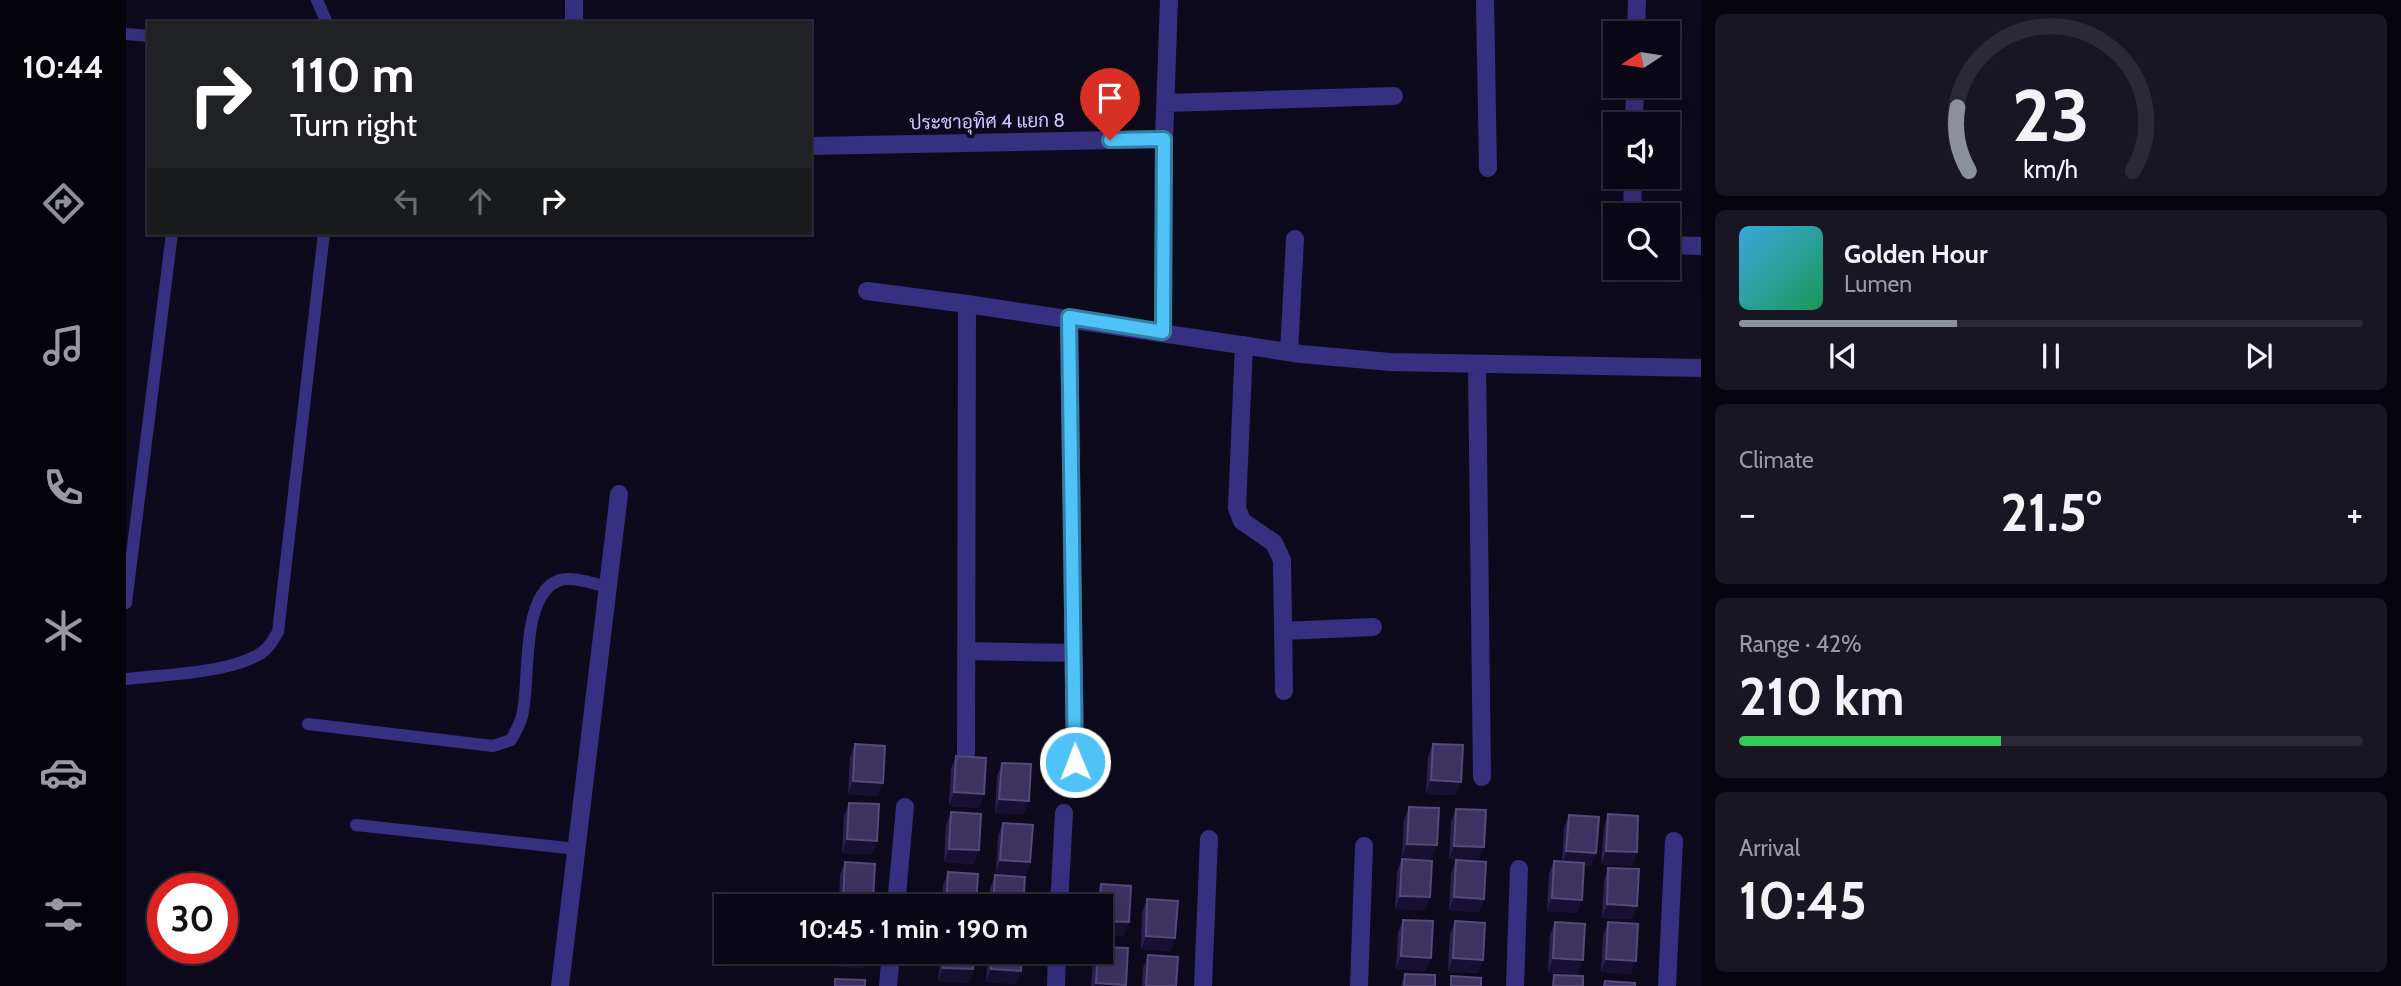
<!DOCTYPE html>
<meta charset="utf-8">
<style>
:root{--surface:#0a0816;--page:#181623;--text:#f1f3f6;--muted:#999aa1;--line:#2a2935;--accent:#8c9099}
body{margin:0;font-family:Cabin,Sarabun,sans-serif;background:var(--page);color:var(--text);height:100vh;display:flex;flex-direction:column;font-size:26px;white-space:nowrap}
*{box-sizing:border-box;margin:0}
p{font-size:23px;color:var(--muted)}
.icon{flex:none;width:38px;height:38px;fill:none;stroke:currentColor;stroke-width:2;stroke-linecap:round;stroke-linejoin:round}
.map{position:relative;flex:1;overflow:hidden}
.sheet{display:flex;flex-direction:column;gap:14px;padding:14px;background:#06040c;width:700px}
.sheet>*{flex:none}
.hud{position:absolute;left:21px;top:21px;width:665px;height:214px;border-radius:0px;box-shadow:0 7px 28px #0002,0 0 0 2px var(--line);background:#202124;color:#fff;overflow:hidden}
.needle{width:46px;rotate:258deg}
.tools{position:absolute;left:1477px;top:21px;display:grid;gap:14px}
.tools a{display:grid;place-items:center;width:77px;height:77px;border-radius:0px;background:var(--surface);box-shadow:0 7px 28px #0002,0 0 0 2px var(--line);font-size:35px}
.speed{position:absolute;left:21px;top:873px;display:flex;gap:14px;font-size:35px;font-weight:700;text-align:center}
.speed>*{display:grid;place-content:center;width:91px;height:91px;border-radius:50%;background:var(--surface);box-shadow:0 7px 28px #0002,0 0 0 2px var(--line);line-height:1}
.speed .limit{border:10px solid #d22;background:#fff;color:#111}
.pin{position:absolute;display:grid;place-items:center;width:60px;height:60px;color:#fff;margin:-72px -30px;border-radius:50% 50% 50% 0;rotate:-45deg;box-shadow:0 0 7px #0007}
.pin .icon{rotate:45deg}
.me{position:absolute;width:77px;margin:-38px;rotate:359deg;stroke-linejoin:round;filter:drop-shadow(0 0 5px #0008)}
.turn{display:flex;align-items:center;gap:24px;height:147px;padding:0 28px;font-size:32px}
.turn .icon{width:91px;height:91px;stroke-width:2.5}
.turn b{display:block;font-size:49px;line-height:60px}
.lanes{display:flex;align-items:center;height:66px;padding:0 28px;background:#0003;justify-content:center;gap:35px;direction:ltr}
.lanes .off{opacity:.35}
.big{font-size:52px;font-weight:800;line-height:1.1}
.sheet .widget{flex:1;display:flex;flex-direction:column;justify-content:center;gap:10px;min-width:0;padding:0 24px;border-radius:10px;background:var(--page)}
.sheet .dial{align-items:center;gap:0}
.dial svg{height:182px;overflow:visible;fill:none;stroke:var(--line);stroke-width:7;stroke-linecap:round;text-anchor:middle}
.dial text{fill:var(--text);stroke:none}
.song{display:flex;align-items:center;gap:21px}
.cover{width:84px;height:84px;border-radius:10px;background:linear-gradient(135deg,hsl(200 70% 55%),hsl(150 70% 35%))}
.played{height:7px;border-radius:4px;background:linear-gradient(90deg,var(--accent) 35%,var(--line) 35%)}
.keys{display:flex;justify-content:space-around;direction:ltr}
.heat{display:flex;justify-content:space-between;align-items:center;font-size:38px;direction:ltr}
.charge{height:10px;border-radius:5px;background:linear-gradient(90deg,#34c759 42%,var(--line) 0)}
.trip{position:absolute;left:588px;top:894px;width:399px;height:70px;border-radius:0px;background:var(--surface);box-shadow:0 7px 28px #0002,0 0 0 2px var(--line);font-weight:800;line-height:70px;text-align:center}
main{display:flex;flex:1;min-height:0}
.menu{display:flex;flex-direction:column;width:126px;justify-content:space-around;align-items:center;background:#040309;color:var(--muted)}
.menu .icon{width:49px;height:49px}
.menu .current{color:var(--accent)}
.menu b{font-size:32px;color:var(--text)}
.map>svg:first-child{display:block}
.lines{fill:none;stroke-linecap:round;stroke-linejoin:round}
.service{stroke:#373081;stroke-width:12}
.minor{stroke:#373081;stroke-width:18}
.wall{fill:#2b204d}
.shaded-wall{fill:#181032}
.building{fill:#3d3260;stroke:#544979;stroke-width:2}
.route-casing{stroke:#337fa1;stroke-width:18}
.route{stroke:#4fc3f7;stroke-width:12}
.labels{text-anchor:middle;stroke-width:7;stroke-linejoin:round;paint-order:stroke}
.street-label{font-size:19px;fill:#cfc6ff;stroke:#0e0a1e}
</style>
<main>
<nav class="menu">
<b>10:44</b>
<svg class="icon current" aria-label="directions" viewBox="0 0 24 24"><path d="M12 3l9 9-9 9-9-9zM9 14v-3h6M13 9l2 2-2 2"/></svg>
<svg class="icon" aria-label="music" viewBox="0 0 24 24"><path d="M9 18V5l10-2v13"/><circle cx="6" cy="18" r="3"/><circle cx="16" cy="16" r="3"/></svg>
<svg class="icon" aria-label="phone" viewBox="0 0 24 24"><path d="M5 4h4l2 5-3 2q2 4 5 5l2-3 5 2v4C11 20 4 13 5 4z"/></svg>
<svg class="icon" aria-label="climate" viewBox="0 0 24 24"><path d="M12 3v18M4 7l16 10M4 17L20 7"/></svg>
<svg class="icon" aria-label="car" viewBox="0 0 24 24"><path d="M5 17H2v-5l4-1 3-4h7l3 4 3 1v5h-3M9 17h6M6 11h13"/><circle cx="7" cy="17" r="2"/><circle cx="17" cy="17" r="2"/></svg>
<svg class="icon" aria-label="filters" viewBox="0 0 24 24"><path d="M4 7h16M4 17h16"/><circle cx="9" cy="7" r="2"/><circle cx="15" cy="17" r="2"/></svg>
</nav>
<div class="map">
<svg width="1575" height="986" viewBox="0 0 1575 986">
<rect width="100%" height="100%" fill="#0e0a1e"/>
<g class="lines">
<path class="service" d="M191,0L201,23
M0,34L23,36
M0,603L46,233
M0,679C37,675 98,673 130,656C141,651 146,642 152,632L198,233
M182,724L367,746L385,740C389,733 394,724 396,716C405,681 393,594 434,580C446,576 469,584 482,587
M230,825L451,849"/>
<path class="minor" d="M448,0V23
M1359,0L1362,168
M1510,33L1511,0
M1040,103L1268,96
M1508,124L1509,86
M684,146L1038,139
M1506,215L1507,177
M1542,245L1575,246
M741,291L841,304
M943,317L949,762
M1037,332L1038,139L1043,0
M1118,345L1111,508L1116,521L1148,543L1156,560L1158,691
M1163,352L1169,239
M1351,366L1356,777
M1157,631L1247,627
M840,651L948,653
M840,754L841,304L1175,354L1264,362L1575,368
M770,906L779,807
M933,906L938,813
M434,986L493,494
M762,986L765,952
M930,986L931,952
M1077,986L1083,839
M1233,986L1238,846
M1389,986L1393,869
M1541,986L1548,841"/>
</g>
<path class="wall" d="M729,744L752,796L722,794L724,757Z
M1307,744L1330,795L1300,794L1302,757Z
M830,756L858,794L853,808L823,806L825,769Z
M876,763L898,814L869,813L871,776Z
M723,803L751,841L746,854L716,853L718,816Z
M1283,807L1306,859L1276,857L1278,820Z
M1330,809L1353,860L1323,859L1325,822Z
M825,812L848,864L818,862L820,825Z
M1482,814L1511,852L1506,866L1475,864L1478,827Z
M1443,815L1465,866H1458L1451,913L1421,911L1423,874L1428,861H1436L1438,828Z
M877,823L904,862L900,875L870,873L872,836Z
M1276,859L1299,910L1269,909L1271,872Z
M1330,860L1358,899L1353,912L1323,910L1325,874Z
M719,862L747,900L745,906H713L714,875Z
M1482,868L1511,906L1506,919L1476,918L1478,881Z
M822,872L850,906H816L817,885Z
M869,875L897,906H863L864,888Z
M975,884L998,936L975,934V906H969L970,897Z
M1021,899L1045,951L1015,949L1016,913Z
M1277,920L1300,971L1270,969L1272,933Z
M1329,921L1352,973L1322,971L1324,934Z
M1429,922L1452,974L1422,972L1424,935Z
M1482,922L1505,974L1475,972L1477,936Z
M1002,948L999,986H965L967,960L970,952Z
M709,952H743L738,968L708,966Z
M814,952H848L847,969L843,983L812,981Z
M862,952H896L890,984L860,982Z
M1022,955L1050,986H1016L1017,968Z
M1279,974L1309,986H1275Z"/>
<path class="shaded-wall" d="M1305,780L1335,782L1330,795L1300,794Z
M727,781L757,783L752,796L722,794Z
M828,792L858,794L853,808L823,806Z
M873,799L903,801L898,814L869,813Z
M721,839L751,841L746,854L716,853Z
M1281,844L1311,845L1306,859L1276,857Z
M1328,846L1358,847L1353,860L1323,859Z
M823,849L853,850L848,864L818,862Z
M1440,851L1470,853L1465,866L1436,865Z
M1480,851L1511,852L1506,866L1475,864Z
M874,860L904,862L900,875L870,873Z
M1274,896L1304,897L1299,910L1269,909Z
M1328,897L1358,899L1353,912L1323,910Z
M1426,898L1456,900L1451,913L1421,911Z
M717,899L747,900L745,906H714Z
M1481,904L1511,906L1506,919L1476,918Z
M975,921L1003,922L998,936L975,934Z
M1020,936L1049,938L1045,951L1015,949Z
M713,953L743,955L738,968L708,966Z
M1275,956L1305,958L1300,971L1270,969Z
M1327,958L1357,960L1352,973L1322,971Z
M1427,958L1457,960L1452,974L1422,972Z
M1480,959L1510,961L1505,974L1475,972Z
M817,968L847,969L843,983L812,981Z
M865,969L895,971L890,984L860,982Z
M970,983L1000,985L999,986H969Z"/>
<path class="building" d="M729,744L759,746L757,783L727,781Z
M1307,744L1337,745L1335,782L1305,780Z
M830,756L860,758L858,794L828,792Z
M876,763L905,764L903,801L873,799Z
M723,803L753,804L751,841L721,839Z
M1283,807L1313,808L1311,845L1281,844Z
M1330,809L1360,810L1358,847L1328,846Z
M825,812L855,814L853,850L823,849Z
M1482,814L1512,816L1511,852L1480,851Z
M1443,815L1473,817L1470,853L1440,851Z
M877,823L907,825L904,862L874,860Z
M1276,859L1306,861L1304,897L1274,896Z
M1330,860L1360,862L1358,899L1328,897Z
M1428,861L1458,863L1456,900L1426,898Z
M719,862L749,864L747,900L717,899Z
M1482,868L1513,869L1511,906L1481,904Z
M822,872L852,874L850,906H820Z
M869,875L899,877L897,906H867Z
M975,884L1005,886L1003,922L975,921V906H974Z
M1021,899L1052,901L1049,938L1020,936Z
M1277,920L1307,921L1305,958L1275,956Z
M1329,921L1359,923L1357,960L1327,958Z
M1429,922L1459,924L1457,960L1427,958Z
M1482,922L1512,924L1510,961L1480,959Z
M975,947L1002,948L1000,985L970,983L972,952H975Z
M713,952H743V955L713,953Z
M818,952H848L847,969L817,968Z
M866,952H896L895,971L865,969Z
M1022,955L1052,957L1050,986H1020Z
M1279,974L1309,975V986H1278Z
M1428,975L1457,976V986H1427Z
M1325,976L1355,978V986H1325Z
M709,979L739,980V986H709Z
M1479,981L1509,983V986H1478Z"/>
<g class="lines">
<defs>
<path id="route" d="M949,762L943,317L1037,332L1038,139L984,140"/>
</defs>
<use href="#route" class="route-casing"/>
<use href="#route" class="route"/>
</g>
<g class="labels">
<g class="street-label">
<text transform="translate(861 121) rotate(-1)" y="7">ประชาอุทิศ 4 แยก 8</text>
</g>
</g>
</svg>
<div class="tools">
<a><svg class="needle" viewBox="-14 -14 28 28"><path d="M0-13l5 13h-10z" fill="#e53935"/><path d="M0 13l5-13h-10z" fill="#999aa1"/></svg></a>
<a><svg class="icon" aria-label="sound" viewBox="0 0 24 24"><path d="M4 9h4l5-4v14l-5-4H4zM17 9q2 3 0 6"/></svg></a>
<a><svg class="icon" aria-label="search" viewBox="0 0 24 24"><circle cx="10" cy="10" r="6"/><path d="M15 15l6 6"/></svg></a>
</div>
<div class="speed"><div class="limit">30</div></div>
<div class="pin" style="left:984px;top:140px;background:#d93025"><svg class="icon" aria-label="arrive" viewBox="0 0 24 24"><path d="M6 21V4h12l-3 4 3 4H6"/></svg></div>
<svg class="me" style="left:949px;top:762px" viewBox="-20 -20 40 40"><circle r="17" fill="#4fc3f7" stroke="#fff" stroke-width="3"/><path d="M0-11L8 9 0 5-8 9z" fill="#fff"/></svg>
<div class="trip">10:45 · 1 min · 190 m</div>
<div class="hud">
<div class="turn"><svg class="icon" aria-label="right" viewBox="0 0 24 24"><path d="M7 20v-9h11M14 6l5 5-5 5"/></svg><div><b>110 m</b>Turn right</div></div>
<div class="lanes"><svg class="icon off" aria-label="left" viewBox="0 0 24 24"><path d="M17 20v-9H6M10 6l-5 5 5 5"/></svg><svg class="icon off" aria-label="ahead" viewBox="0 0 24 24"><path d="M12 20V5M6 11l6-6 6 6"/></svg><svg class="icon" aria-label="right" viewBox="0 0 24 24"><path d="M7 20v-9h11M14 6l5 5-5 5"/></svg></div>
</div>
</div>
<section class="sheet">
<div class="widget dial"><svg viewBox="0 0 100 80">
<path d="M14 69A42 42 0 1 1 86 69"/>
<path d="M14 69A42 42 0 0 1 9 41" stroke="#8c9099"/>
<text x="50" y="56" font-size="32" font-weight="700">23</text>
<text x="50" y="72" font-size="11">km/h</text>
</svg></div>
<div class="widget">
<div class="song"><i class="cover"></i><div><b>Golden Hour</b><p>Lumen</p></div></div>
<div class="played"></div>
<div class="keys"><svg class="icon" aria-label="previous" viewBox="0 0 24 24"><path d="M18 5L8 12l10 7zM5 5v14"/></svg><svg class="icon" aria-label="pause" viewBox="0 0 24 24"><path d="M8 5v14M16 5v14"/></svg><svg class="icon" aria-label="next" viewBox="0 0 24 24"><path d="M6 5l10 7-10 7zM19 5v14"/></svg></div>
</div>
<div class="widget"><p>Climate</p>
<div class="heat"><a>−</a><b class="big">21.5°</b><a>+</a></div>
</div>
<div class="widget"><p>Range · 42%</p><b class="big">210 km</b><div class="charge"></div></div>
<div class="widget"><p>Arrival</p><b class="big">10:45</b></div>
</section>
</main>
